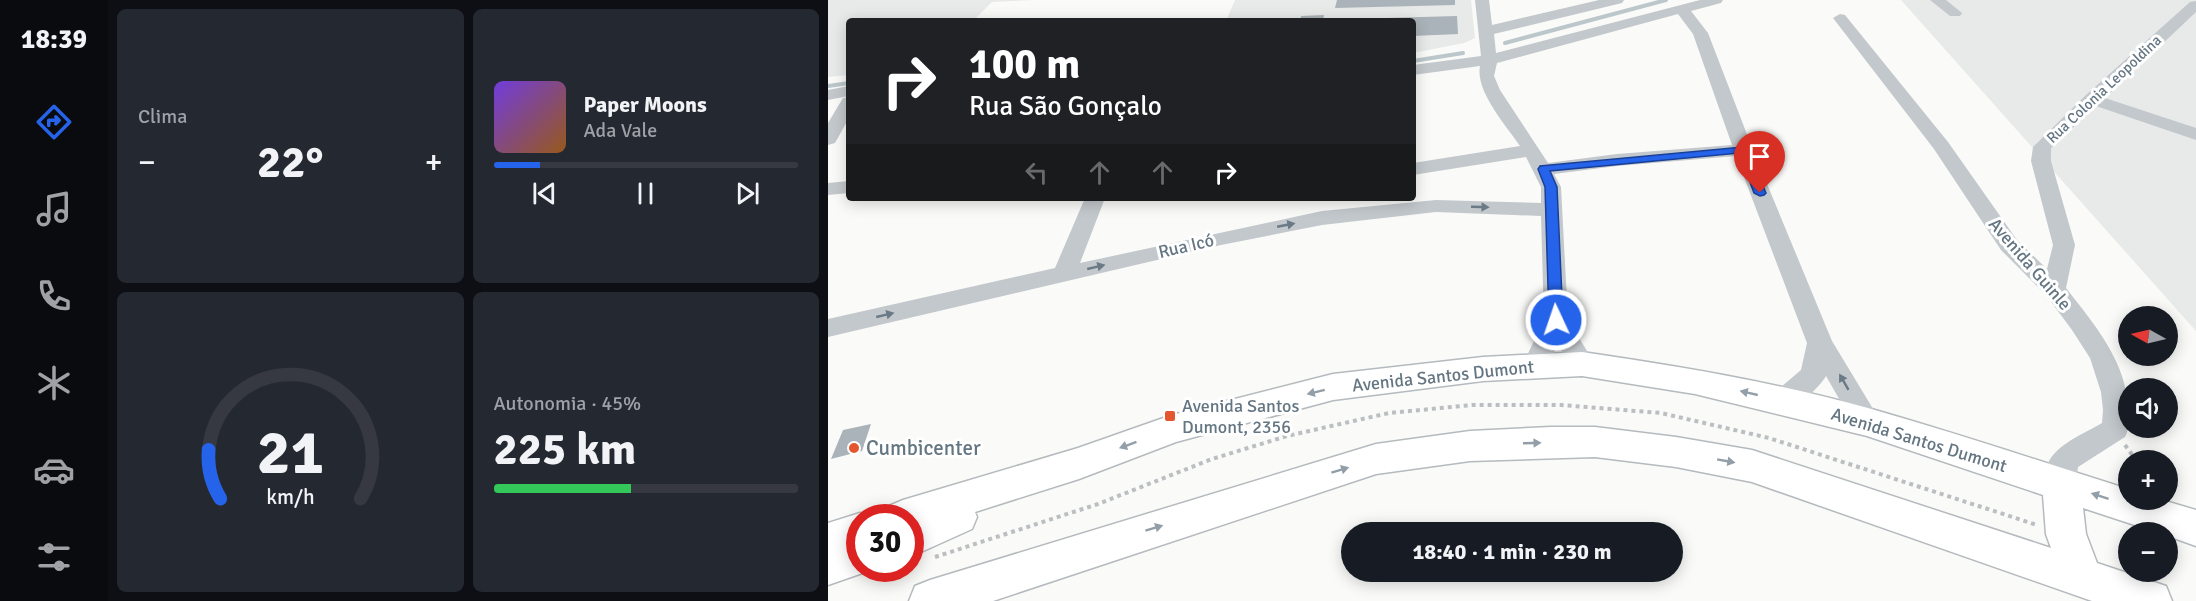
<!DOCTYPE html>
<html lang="pt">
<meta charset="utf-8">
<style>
:root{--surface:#171b24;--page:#242831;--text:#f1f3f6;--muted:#9ea1a6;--line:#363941;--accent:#2563eb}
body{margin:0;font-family:Signika,sans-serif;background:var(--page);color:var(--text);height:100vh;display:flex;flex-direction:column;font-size:22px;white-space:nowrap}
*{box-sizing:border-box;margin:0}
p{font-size:20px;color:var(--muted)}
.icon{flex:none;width:33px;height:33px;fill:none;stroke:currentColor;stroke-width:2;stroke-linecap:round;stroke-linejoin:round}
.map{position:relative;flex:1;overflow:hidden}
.side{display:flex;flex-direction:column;gap:9px;padding:9px;background:#0d0f14;width:720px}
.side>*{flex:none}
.banner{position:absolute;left:18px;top:18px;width:570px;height:183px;border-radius:6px;box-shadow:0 3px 15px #0003;background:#202124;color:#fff;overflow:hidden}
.needle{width:39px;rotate:278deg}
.fabs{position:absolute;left:1290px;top:306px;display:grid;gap:12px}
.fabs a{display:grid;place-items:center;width:60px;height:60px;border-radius:50%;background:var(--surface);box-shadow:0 3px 15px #0003;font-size:30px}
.speed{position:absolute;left:18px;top:504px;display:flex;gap:12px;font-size:30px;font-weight:700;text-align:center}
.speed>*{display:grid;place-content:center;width:78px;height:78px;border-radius:50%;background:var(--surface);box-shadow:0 3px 15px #0003;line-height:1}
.speed .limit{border:9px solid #d22;background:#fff;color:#111}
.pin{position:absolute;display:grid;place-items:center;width:51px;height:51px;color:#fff;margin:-62px -26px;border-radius:50% 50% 50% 0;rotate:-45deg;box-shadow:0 0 6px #0007}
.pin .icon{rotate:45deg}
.me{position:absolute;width:66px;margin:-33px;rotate:357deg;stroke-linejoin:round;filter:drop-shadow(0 0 4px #0008)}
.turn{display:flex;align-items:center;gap:21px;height:126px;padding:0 24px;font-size:27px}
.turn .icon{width:78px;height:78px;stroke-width:2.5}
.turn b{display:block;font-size:42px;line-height:51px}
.lanes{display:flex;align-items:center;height:57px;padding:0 24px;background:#0003;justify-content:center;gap:30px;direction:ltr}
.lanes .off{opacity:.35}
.big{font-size:45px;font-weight:800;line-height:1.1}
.side .card{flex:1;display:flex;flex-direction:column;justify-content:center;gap:9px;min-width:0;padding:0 21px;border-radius:9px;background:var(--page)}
.side .dial{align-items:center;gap:0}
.dial svg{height:156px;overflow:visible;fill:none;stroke:var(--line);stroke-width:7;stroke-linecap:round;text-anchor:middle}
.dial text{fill:var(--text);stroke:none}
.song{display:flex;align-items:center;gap:18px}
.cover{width:72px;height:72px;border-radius:9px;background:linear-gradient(135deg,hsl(260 70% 55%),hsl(30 70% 35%))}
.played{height:6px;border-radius:3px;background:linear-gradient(90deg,var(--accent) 15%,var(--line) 15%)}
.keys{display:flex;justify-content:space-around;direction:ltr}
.heat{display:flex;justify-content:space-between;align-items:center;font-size:33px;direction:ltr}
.charge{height:9px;border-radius:4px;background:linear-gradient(90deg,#34c759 45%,var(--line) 0)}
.side .tiles{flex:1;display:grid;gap:9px;grid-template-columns:repeat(2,1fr)}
.trip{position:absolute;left:513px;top:522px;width:342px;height:60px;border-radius:30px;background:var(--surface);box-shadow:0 3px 15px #0003;font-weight:800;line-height:60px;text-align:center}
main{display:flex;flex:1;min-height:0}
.menu{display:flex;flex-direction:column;width:108px;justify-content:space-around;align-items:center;background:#090b0e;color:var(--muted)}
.menu .icon{width:42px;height:42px}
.menu .on{color:var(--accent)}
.menu b{font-size:27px;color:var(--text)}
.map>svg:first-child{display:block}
.built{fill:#e8e9e9}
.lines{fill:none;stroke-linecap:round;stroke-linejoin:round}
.stream{stroke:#bbc7cb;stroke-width:4}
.building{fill:#aab3b9}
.major-casing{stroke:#b5babe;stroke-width:3}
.path{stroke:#bbbfc2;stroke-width:4;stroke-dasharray:4 4;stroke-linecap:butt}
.minor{fill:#c3c8cc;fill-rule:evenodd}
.major{fill:#fff;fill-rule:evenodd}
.oneway{fill:#6a7a87}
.oneway2{fill:#939fa8}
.route{fill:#2563eb;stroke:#184099;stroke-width:1.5}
.poi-dot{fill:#e4572e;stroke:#fff;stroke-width:2}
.labels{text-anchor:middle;stroke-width:6;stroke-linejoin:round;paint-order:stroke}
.far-street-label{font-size:15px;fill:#657683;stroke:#fff}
.street-label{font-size:18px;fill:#657683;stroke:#fff}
.poi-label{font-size:18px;fill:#657683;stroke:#fff;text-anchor:start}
.near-poi-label{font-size:21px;fill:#657683;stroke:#fff;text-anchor:start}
</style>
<main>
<nav class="menu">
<b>18:39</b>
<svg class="icon on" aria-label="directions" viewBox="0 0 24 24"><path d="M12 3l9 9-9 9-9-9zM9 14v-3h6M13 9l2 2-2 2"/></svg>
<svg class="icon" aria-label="music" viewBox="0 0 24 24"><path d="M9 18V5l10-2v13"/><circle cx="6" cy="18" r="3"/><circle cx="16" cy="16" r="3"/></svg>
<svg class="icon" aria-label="phone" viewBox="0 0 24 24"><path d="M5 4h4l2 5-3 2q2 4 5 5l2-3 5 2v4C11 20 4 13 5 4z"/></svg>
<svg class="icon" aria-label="climate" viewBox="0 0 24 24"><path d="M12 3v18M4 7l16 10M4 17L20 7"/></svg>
<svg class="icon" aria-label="car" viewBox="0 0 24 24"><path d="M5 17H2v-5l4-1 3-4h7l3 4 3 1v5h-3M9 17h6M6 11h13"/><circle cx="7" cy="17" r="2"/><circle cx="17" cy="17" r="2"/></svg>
<svg class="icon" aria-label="filters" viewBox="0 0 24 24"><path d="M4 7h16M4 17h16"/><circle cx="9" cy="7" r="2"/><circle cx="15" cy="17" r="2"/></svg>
</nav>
<section class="side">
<div class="tiles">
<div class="card"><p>Clima</p>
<div class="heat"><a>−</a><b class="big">22°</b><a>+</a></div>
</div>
<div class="card">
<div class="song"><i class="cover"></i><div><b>Paper Moons</b><p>Ada Vale</p></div></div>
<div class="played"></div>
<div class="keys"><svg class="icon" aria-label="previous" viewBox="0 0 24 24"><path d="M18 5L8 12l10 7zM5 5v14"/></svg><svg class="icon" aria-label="pause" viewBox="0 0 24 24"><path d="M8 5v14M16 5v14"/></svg><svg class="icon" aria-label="next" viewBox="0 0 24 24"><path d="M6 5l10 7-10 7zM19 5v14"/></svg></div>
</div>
<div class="card dial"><svg viewBox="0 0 100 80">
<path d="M14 69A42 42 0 1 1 86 69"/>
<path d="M14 69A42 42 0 0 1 8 44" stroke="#2563eb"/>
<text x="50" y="56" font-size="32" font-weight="700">21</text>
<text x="50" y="72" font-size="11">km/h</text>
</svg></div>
<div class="card"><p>Autonomia · 45%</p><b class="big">225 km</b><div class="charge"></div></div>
</div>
</section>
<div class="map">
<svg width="1368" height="601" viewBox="0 0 1368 601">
<rect width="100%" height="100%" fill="#fafaf8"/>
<path class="built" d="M0,0H205L164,2L145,21H21V75L0,77Z
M407,0H643L647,38L636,43L585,53V21H398Z
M1073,0H1368V331Z"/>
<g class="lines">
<path class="stream" d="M677,43L838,0
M585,61L635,53
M0,86L21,83"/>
</g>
<path class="building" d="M509,0H627V5L507,8Z
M496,15L495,21H472L473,16Z
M629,16L630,34L585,36V21H524V19Z
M43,424L34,451L3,459L15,430Z"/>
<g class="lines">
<defs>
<path id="major" d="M754,352C850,366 946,382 1040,408C1128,433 1214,462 1300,489V500H1334L1368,510V546L1340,536V532H1328L1255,508L1258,534L1269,563L1338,586L1344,601H1264L924,482L848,467L767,457L642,461L548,474L165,601H81L87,586L102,580L548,444L642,431L723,427H767L848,437L924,450L1223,548L1218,534L1215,495L1039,436L867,394L754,376L655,381L505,400L348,442L251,479L147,512L149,517L144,529L82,557V518H56L61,506L75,500L250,448L344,415L505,374L655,357Z
M32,513L44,518H32V568L46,569L0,585V523Z"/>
</defs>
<use href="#major" class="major-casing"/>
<path class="path" d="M1297,445L1308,460
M107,557L270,504L384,459L459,436L561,413L644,405H733L833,413L941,438L1209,525
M50,576L72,568"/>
<path class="minor" d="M647,0H661L664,25L771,0H796L794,3L666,34L668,53L872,0H895L893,3L863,11L880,33L925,150L1004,341L1053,422L1049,430L1039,433L1029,430L998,376C993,385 967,412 956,412C953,412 950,410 946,409L942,401L946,393L973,370L979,343L908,156L789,166L726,174L733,187L740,320L767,364L763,371L754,374L745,371L730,344L716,373L707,376L698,373L694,366L716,320L713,216L608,212L494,225L393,245L0,337V319L227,268L257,198H277L252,263L494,211L608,200L713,203V187L698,157L585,175V163L692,146C678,125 647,91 652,66L585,75V65L653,56ZM850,14L865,34L904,145L789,154L720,163L672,90L666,76L669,63Z
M1102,0H1118L1134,13L1132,16H1122Z
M1368,1V12L1277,98L1368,128V140L1268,106L1223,148V161L1247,245L1238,288C1266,324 1300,363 1300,411C1300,421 1302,428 1297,437L1250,467L1248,483L1244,492L1233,496L1222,492C1204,453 1247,439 1274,423L1275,410L1273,392L1262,358L1244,330L1218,295L1173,250L1106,149L1005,18L1012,14L1017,15L1120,142L1189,240L1219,269L1225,245L1203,161L1205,147L1258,95L1362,2Z
M21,86V96L0,100V90Z
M21,97V118L7,143L0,145V123L15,98Z
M21,181V193L0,195V183Z"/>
<use href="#major" class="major"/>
</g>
<defs><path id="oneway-solid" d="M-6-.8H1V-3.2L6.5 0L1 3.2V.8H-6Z" transform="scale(1.5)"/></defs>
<g class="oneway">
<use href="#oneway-solid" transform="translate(652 207) rotate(2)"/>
<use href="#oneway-solid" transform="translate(458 225) rotate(-11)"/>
<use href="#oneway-solid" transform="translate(268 267) rotate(-13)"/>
<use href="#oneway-solid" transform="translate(57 315) rotate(-13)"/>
<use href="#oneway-solid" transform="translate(1016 382) rotate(-120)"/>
</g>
<g class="oneway2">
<use href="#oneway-solid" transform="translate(488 392) rotate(166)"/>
<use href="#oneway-solid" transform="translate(921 393) rotate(-167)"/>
<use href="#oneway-solid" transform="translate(704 443) rotate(-2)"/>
<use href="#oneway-solid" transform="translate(300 445) rotate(160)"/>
<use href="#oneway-solid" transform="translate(898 461) rotate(10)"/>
<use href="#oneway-solid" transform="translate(512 470) rotate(-17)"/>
<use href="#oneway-solid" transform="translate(1272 496) rotate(-162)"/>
<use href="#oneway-solid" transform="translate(326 528) rotate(-17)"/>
</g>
<path class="route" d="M915,147L920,150L938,193L936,195L932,196L926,193L911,153L722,171L729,187L735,320L728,325L723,324L721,320L717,187L710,169L712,166Z"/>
<g class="poi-dot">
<rect x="336" y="410" width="12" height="12" rx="3"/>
<circle cx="26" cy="448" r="6"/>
</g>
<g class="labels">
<g class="far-street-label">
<text transform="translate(1276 89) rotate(-43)" y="5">Rua Colonia Leopoldina</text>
</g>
<g class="street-label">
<text transform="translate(358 246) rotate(-13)" y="6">Rua Icó</text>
<text transform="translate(1202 264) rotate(49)" y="6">Avenida Guinle</text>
<text transform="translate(615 376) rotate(-6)" y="6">Avenida Santos Dumont</text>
<text transform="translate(1091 440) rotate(17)" y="6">Avenida Santos Dumont</text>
</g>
<g class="poi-label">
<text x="354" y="412">Avenida Santos<tspan x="354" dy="21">Dumont, 2356</tspan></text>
</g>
<g class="near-poi-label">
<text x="38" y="455">Cumbicenter</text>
</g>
</g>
</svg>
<div class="fabs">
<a><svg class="needle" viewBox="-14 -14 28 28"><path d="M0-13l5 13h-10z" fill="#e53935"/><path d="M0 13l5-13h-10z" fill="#9ea1a6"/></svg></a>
<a><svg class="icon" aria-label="sound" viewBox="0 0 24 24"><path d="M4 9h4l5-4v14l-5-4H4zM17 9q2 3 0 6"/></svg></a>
<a>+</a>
<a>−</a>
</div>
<div class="speed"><div class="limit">30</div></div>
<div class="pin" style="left:932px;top:193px;background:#d93025"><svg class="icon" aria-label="arrive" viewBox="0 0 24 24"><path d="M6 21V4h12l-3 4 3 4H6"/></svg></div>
<svg class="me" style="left:728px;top:320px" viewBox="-20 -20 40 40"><circle r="17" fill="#2563eb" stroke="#fff" stroke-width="3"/><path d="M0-11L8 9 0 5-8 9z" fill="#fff"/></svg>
<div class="trip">18:40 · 1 min · 230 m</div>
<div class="banner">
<div class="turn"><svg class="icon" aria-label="right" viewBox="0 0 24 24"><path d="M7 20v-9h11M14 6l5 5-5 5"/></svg><div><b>100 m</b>Rua São Gonçalo</div></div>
<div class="lanes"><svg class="icon off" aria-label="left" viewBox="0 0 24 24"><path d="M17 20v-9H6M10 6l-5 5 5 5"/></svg><svg class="icon off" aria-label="ahead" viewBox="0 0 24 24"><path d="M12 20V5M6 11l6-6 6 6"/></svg><svg class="icon off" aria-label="ahead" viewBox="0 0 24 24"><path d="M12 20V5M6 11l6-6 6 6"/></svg><svg class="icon" aria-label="right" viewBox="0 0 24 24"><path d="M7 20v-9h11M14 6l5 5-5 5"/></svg></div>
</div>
</div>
</main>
